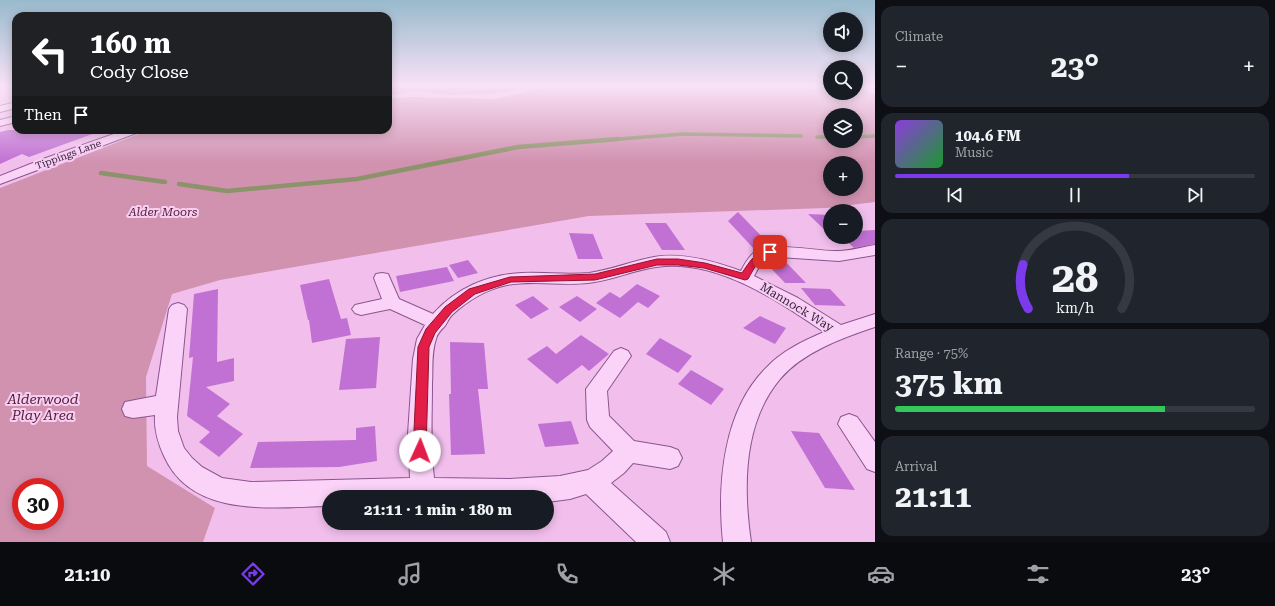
<!DOCTYPE html>
<meta charset="utf-8">
<style>
:root{--surface:#171b24;--page:#20242c;--text:#f1f3f6;--muted:#9ea1a6;--line:#363941;--accent:#7c3aed}
body{margin:0;font-family:"Roboto Serif",serif;background:var(--page);color:var(--text);height:100vh;display:flex;flex-direction:column;font-size:15px;white-space:nowrap}
*{box-sizing:border-box;margin:0}
p{font-size:13px;color:var(--muted)}
.icon{flex:none;width:22px;height:22px;fill:none;stroke:currentColor;stroke-width:2;stroke-linecap:round;stroke-linejoin:round}
.map{position:relative;flex:1;overflow:hidden}
.sheet{display:flex;flex-direction:column;gap:6px;padding:6px;background:#0d0f14;width:400px}
.sheet>*{flex:none}
.top-card{position:absolute;left:12px;top:12px;width:380px;height:122px;border-radius:12px;box-shadow:0 2px 10px #0003;background:#202124;color:#fff;overflow:hidden}
.buttons{position:absolute;left:823px;top:12px;display:grid;gap:8px}
.buttons a{display:grid;place-items:center;width:40px;height:40px;border-radius:50%;background:var(--surface);box-shadow:0 2px 10px #0003;font-size:20px}
.speed{position:absolute;left:12px;top:478px;display:flex;gap:8px;font-size:20px;font-weight:700;text-align:center}
.speed>*{display:grid;place-content:center;width:52px;height:52px;border-radius:50%;background:var(--surface);box-shadow:0 2px 10px #0003;line-height:1}
.speed .limit{border:6px solid #d22;background:#fff;color:#111}
.pin{position:absolute;display:grid;place-items:center;width:34px;height:34px;color:#fff;margin:-17px;border-radius:8px;box-shadow:0 2px 6px #0006}
.me{position:absolute;width:44px;margin:-22px;rotate:2deg;stroke-linejoin:round;filter:drop-shadow(0 0 3px #0008)}
.turn{display:flex;align-items:center;gap:14px;height:84px;padding:0 12px;font-size:18px}
.turn .icon{width:52px;height:52px;stroke-width:2.5}
.turn b{display:block;font-size:28px;line-height:34px}
.then{display:flex;align-items:center;height:38px;padding:0 12px;background:#0003;gap:8px;font-size:15px}
.big{font-size:30px;font-weight:700;line-height:1.1}
.sheet .widget{flex:1;display:flex;flex-direction:column;justify-content:center;gap:6px;min-width:0;padding:0 14px;border-radius:12px;background:var(--page)}
.sheet .dial{align-items:center;gap:0}
.dial svg{height:104px;overflow:visible;fill:none;stroke:var(--line);stroke-width:7;stroke-linecap:round;text-anchor:middle}
.dial text{fill:var(--text);stroke:none}
.song{display:flex;align-items:center;gap:12px}
.cover{width:48px;height:48px;border-radius:6px;background:linear-gradient(135deg,hsl(270 70% 55%),hsl(130 70% 35%))}
.played{height:4px;border-radius:2px;background:linear-gradient(90deg,var(--accent) 65%,var(--line) 65%)}
.keys{display:flex;justify-content:space-around;direction:ltr}
.heat{display:flex;justify-content:space-between;align-items:center;font-size:22px;direction:ltr}
.charge{height:6px;border-radius:3px;background:linear-gradient(90deg,#34c759 75%,var(--line) 0)}
.trip{position:absolute;left:322px;top:490px;width:232px;height:40px;border-radius:20px;background:var(--surface);box-shadow:0 2px 10px #0003;font-weight:700;line-height:40px;text-align:center}
.menu{display:flex;height:64px;justify-content:space-around;align-items:center;background:#090b0e;color:var(--muted)}
.menu .icon{width:28px;height:28px}
.menu .on{color:var(--accent)}
.menu b{font-size:18px;color:var(--text)}
main{display:flex;flex:1;min-height:0}
.map>svg:first-child{display:block}
.green{fill:#d192b0;fill-rule:evenodd}
.lines{fill:none;stroke-linecap:round;stroke-linejoin:round}
.stream-far1{stroke:#8c9269;stroke-width:3.5}
.stream{stroke:#8c9269;stroke-width:4.5}
.building{fill:#c171d3}
.street-casing{stroke:#88568c;stroke-width:2}
.street{fill:#fcd3f8;fill-rule:evenodd}
.route{fill:#e11d48;stroke:#92132f}
.labels{text-anchor:middle;stroke-width:4;stroke-linejoin:round;paint-order:stroke}
.far-street-label{font-size:10px;fill:#361b3a;stroke:#f8cff4}
.park-label{font-size:12px;font-style:italic;fill:#582034;stroke:#f8cff4}
.street-label{font-size:12px;fill:#361b3a;stroke:#f8cff4}
.near-park-label{font-size:14px;font-style:italic;fill:#582034;stroke:#f8cff4}
</style>
<main>
<div class="map">
<svg width="875" height="542" viewBox="0 0 875 542">
<rect width="100%" height="100%" fill="#f2bfed"/>
<path class="green" d="M388,86H529L494,94L448,95L415,91L388,96Z
M550,86H830V93H856V88L875,94V202L826,208L589,216L220,280L172,294L146,377L147,466L215,508L203,542H0V188L149,130H388V98L412,97L495,99ZM830,115H856V141H830ZM830,163H856V189H830ZM21,487H55V521H21Z"/>
<g class="lines">
<path class="stream-far1" d="M817,137H830
M856,137L875,136
M606,140L683,134L801,136"/>
<path class="stream" d="M101,173L165,182
M179,184L227,191L357,179L518,147L618,139"/>
</g>
<path class="building" d="M8,130H97L98,132L29,157L22,154L0,164V132Z
M738,212L771,246L755,250L728,221Z
M808,214L830,215V235Z
M645,223H666L685,250H662Z
M875,230V244L854,248L842,237H856V231Z
M569,233L593,234L603,259H578Z
M769,258L783,259L806,283H785L765,262Z
M468,260L478,273L458,278L449,265Z
M447,267L454,281L400,292L396,276Z
M329,279L341,319L347,318L351,335L312,343L309,320H308L300,285Z
M637,284L660,296L648,308L638,302L620,318L596,303L610,292L620,298Z
M801,288L830,289L846,306L815,305Z
M218,289L217,362L234,358V381L206,387L230,404L217,416L243,434L219,457L199,442L210,432L187,416L193,357L189,358L194,294Z
M533,296L549,309L531,319L515,305Z
M577,296L597,309L580,322L559,307Z
M760,316L786,328L775,344L743,328Z
M581,335L609,354L589,371L582,365L557,384L527,359L547,346L556,354Z
M380,337L376,388L339,390L346,339Z
M660,338L692,356L678,373L646,354Z
M450,342L484,343L488,389H478L485,454L451,455L449,394H451Z
M691,370L724,389L711,405L678,384Z
M571,421L579,444L545,447L538,424Z
M375,426L377,461L339,467L250,468L258,442L356,440V428Z
M791,431L819,433L855,490L825,488Z"/>
<g class="lines">
<defs>
<path id="street" d="M16,102V108L0,112V106Z
M16,116V122L0,126V120Z
M125,130H140L139,132L0,184V176L43,159Z
M875,245V255L839,261L779,257H768L761,263L754,276L798,298L841,325L875,314V327C842,338 803,352 780,379C743,423 743,488 751,542H723C717,484 723,410 767,367C782,351 803,341 824,332C777,300 715,258 656,267C633,270 611,281 588,283C561,286 534,280 507,285C487,289 467,301 452,315C448,319 447,324 444,327C440,331 437,334 436,339C431,354 433,369 432,384C432,416 430,446 434,478L509,479L560,476L588,470L602,461L613,451L590,427L587,420L586,389L614,351L621,348L628,351L631,356L607,391L609,416L634,441L670,447L678,450L682,458L678,466L670,469L633,463L624,473L611,483L666,532L670,542H636L586,494L570,499L547,502V497H329V506C273,507 192,519 164,456C158,443 154,430 155,415L133,418L125,416L122,409L125,402L156,396L169,309L172,305L178,303L184,305L187,309L177,417L178,431L184,448L192,458L202,467L222,478L251,482L410,478L408,434L413,359L417,339L425,325L390,309L361,315L355,313L352,309L355,305L382,299L374,278L376,274L382,273L388,274L399,299L433,314C455,289 488,274 522,273C544,272 566,275 589,273C611,270 632,261 654,257C682,252 714,261 741,271C745,263 750,254 758,250C775,242 819,252 838,251C850,251 863,247 875,245Z
M849,414L857,417L875,442V472L867,469L838,424L841,417Z"/>
</defs>
<use href="#street" class="street-casing"/>
<use href="#street" class="street"/>
</g>
<linearGradient id="sky" x2="0" y2="1"><stop stop-color="#98bacc"/><stop offset="0.53" stop-color="#f9e2f7"/><stop offset="1" stop-color="#f9e2f7" stop-opacity="0"/></linearGradient>
<rect width="875" height="162" fill="url(#sky)"/>
<path class="route" d="M770,249L774,252L773,254C759,257 755,267 748,279L745,280L704,268L678,265H657L595,280L511,282L475,294L452,312L435,333L429,347L426,451L424,455L420,457L415,455L413,451L418,347L426,329L445,307L469,289L510,277L595,274L657,259H678L705,263L742,273C750,261 755,252 770,249Z"/>
<g class="labels">
<g class="far-street-label">
<text transform="translate(68 154) rotate(-20)" y="4">Tippings Lane</text>
</g>
<g class="park-label">
<text x="163" y="216">Alder Moors</text>
</g>
<g class="street-label">
<text transform="translate(797 307) rotate(31)" y="4">Mannock Way</text>
</g>
<g class="near-park-label">
<text x="43" y="404">Alderwood<tspan x="43" dy="16">Play Area</tspan></text>
</g>
</g>
</svg>
<div class="buttons">
<a><svg class="icon" aria-label="sound" viewBox="0 0 24 24"><path d="M4 9h4l5-4v14l-5-4H4zM17 9q2 3 0 6"/></svg></a>
<a><svg class="icon" aria-label="search" viewBox="0 0 24 24"><circle cx="10" cy="10" r="6"/><path d="M15 15l6 6"/></svg></a>
<a><svg class="icon" aria-label="layers" viewBox="0 0 24 24"><path d="M12 4l9 5-9 5-9-5zM3 14l9 5 9-5"/></svg></a>
<a>+</a>
<a>−</a>
</div>
<div class="speed"><div class="limit">30</div></div>
<div class="pin" style="left:770px;top:252px;background:#d93025"><svg class="icon" aria-label="arrive" viewBox="0 0 24 24"><path d="M6 21V4h12l-3 4 3 4H6"/></svg></div>
<svg class="me" style="left:420px;top:451px" viewBox="-20 -20 40 40"><circle r="19" fill="#fff"/><path d="M0-13L10 11 0 6-10 11z" fill="#e11d48"/></svg>
<div class="trip">21:11 · 1 min · 180 m</div>
<div class="top-card">
<div class="turn"><svg class="icon" aria-label="left" viewBox="0 0 24 24"><path d="M17 20v-9H6M10 6l-5 5 5 5"/></svg><div><b>160 m</b>Cody Close</div></div>
<div class="then">Then<svg class="icon" aria-label="arrive" viewBox="0 0 24 24"><path d="M6 21V4h12l-3 4 3 4H6"/></svg></div>
</div>
</div>
<section class="sheet">
<div class="widget"><p>Climate</p>
<div class="heat"><a>−</a><b class="big">23°</b><a>+</a></div>
</div>
<div class="widget">
<div class="song"><i class="cover"></i><div><b>104.6 FM</b><p>Music</p></div></div>
<div class="played"></div>
<div class="keys"><svg class="icon" aria-label="previous" viewBox="0 0 24 24"><path d="M18 5L8 12l10 7zM5 5v14"/></svg><svg class="icon" aria-label="pause" viewBox="0 0 24 24"><path d="M8 5v14M16 5v14"/></svg><svg class="icon" aria-label="next" viewBox="0 0 24 24"><path d="M6 5l10 7-10 7zM19 5v14"/></svg></div>
</div>
<div class="widget dial"><svg viewBox="0 0 100 80">
<path d="M14 69A42 42 0 1 1 86 69"/>
<path d="M14 69A42 42 0 0 1 10 35" stroke="#7c3aed"/>
<text x="50" y="56" font-size="32" font-weight="700">28</text>
<text x="50" y="72" font-size="11">km/h</text>
</svg></div>
<div class="widget"><p>Range · 75%</p><b class="big">375 km</b><div class="charge"></div></div>
<div class="widget"><p>Arrival</p><b class="big">21:11</b></div>
</section>
</main>
<nav class="menu">
<b>21:10</b>
<svg class="icon on" aria-label="directions" viewBox="0 0 24 24"><path d="M12 3l9 9-9 9-9-9zM9 14v-3h6M13 9l2 2-2 2"/></svg>
<svg class="icon" aria-label="music" viewBox="0 0 24 24"><path d="M9 18V5l10-2v13"/><circle cx="6" cy="18" r="3"/><circle cx="16" cy="16" r="3"/></svg>
<svg class="icon" aria-label="phone" viewBox="0 0 24 24"><path d="M5 4h4l2 5-3 2q2 4 5 5l2-3 5 2v4C11 20 4 13 5 4z"/></svg>
<svg class="icon" aria-label="climate" viewBox="0 0 24 24"><path d="M12 3v18M4 7l16 10M4 17L20 7"/></svg>
<svg class="icon" aria-label="car" viewBox="0 0 24 24"><path d="M5 17H2v-5l4-1 3-4h7l3 4 3 1v5h-3M9 17h6M6 11h13"/><circle cx="7" cy="17" r="2"/><circle cx="17" cy="17" r="2"/></svg>
<svg class="icon" aria-label="filters" viewBox="0 0 24 24"><path d="M4 7h16M4 17h16"/><circle cx="9" cy="7" r="2"/><circle cx="15" cy="17" r="2"/></svg>
<b>23°</b>
</nav>
